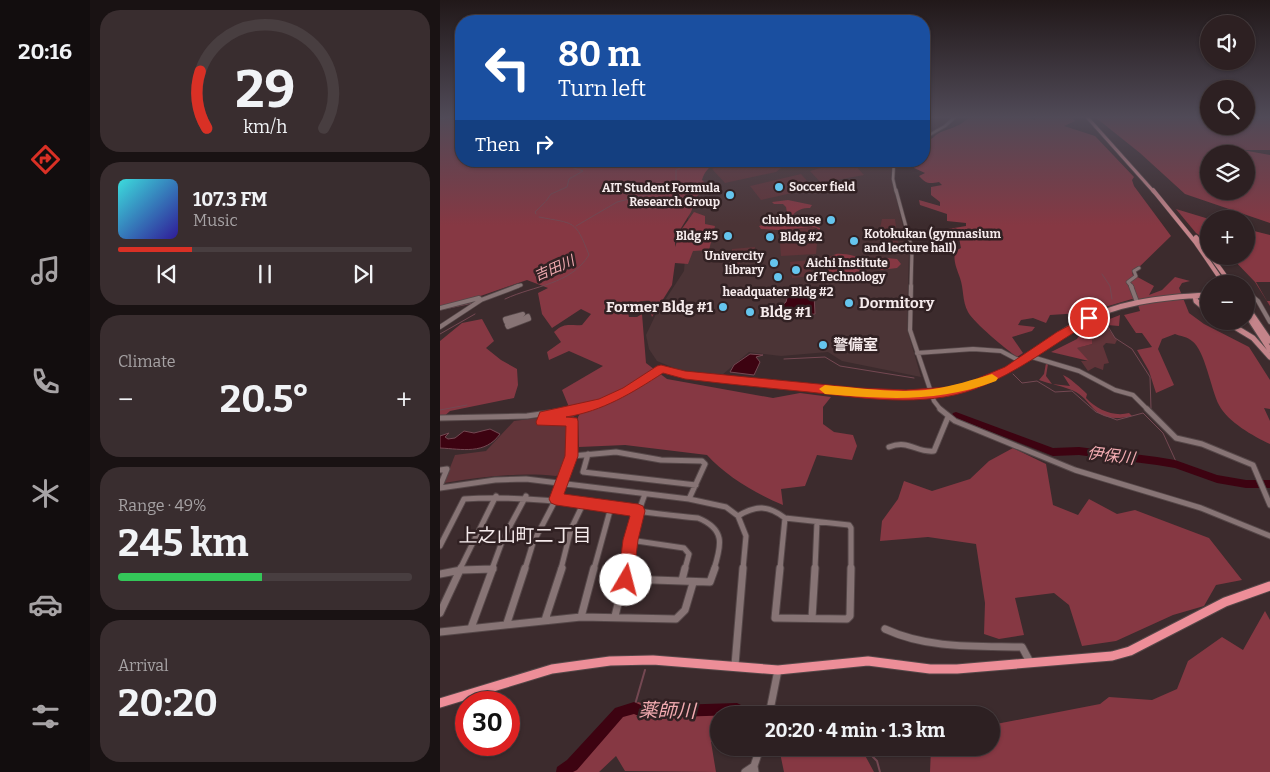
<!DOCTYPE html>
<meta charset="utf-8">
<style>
:root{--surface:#2d2022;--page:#392d2f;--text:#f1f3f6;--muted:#a7a3a5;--line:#483e40;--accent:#d93025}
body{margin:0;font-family:Bitter,"Noto Sans JP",serif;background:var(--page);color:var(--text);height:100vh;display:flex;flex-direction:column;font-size:19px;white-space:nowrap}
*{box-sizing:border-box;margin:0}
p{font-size:16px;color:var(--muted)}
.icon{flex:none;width:28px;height:28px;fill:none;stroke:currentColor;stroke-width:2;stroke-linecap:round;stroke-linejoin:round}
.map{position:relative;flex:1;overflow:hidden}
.panel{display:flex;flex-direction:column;gap:10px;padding:10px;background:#191213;width:350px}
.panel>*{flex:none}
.banner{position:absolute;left:15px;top:15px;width:475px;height:152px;border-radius:20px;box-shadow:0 1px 4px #0004,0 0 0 1px var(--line);background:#1a4fa0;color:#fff;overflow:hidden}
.buttons{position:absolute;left:760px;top:15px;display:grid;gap:10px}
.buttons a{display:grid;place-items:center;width:55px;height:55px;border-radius:50%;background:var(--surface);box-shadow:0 1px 4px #0004,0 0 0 1px var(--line);font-size:25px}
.speed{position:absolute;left:15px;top:691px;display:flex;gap:10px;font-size:25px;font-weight:700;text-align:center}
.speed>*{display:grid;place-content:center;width:65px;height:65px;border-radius:50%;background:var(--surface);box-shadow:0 1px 4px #0004,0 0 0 1px var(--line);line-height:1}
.speed .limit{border:8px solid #d22;background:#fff;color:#111}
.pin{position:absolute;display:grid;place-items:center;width:42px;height:42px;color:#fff;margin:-21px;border:2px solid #fff;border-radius:50%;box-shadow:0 1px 5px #0007}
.me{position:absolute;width:55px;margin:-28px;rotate:8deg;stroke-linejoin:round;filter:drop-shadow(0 0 4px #0008)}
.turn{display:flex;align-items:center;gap:18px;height:105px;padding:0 20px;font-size:22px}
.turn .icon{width:65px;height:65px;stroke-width:2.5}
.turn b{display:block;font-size:35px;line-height:42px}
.then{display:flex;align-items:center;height:48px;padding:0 20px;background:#0003;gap:10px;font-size:19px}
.big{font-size:38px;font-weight:700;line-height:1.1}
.panel .tile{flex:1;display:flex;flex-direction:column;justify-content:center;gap:8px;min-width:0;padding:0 18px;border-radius:20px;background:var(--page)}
.panel .dial{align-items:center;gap:0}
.dial svg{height:130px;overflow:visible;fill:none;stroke:var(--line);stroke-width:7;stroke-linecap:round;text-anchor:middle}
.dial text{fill:var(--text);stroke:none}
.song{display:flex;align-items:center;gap:15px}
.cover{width:60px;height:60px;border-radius:8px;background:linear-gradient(135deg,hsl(180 70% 55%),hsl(250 70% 35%))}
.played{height:5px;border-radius:2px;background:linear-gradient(90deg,var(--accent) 25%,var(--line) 25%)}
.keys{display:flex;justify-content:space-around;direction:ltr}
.heat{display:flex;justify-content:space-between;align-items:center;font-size:28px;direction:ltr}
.charge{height:8px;border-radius:4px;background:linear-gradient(90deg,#34c759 49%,var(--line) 0)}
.trip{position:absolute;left:270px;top:706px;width:290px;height:50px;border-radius:25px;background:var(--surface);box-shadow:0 1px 4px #0004,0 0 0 1px var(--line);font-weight:700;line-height:50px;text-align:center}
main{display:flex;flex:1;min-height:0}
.tab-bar{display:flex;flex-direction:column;width:90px;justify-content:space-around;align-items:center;background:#120d0e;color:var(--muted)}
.tab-bar .icon{width:35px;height:35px}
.tab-bar .on{color:var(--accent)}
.tab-bar b{font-size:22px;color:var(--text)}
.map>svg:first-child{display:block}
.built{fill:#4b3436}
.green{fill:#613439}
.forest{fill:#863843;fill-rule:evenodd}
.water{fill:#3d0311;stroke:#744852}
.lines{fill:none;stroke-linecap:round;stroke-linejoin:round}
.stream-far1{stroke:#744852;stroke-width:1}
.stream{stroke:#744852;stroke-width:2}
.river{fill:#3d0311;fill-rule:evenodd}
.minor-far4-casing{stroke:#554748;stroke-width:4}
.minor-far3-casing{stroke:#554748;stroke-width:4.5}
.minor-far2-casing{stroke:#554748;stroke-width:5.5}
.minor-far1-casing{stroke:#554748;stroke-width:7}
.minor-casing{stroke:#554748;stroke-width:9}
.major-far2-casing{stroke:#554748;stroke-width:4.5}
.major-far1-casing{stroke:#554748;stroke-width:5}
.major-casing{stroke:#554748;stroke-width:7}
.highway-casing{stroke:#554748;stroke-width:11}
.minor-far4{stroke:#877475;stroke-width:2.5}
.minor-far3{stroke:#877475;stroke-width:3}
.minor-far2{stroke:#877475;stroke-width:4}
.minor-far1{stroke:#877475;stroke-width:5}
.minor{stroke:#877475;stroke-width:7}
.major-far2{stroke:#c4848a;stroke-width:3}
.major-far1{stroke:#c4848a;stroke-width:4}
.major{stroke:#c4848a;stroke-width:5}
.highway{stroke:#ed8e98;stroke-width:9}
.route{fill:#d93025;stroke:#8d1f18}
.slow{fill:#f59e0b}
.poi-dot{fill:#65c5ee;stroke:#312123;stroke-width:2}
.labels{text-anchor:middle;stroke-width:5;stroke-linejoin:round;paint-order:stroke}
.far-poi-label{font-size:12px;font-weight:bold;fill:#f5eaeb;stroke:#312123;text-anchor:start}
.far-water-label{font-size:14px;font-style:italic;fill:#f2abb1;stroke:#312123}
.poi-label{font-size:15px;font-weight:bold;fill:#f5eaeb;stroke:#312123;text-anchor:start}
.water-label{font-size:16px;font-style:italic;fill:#f2abb1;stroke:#312123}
.near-neighbourhood-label{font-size:19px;fill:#f5eaeb;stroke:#312123}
.near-water-label{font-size:19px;font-style:italic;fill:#f2abb1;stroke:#312123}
</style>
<main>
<nav class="tab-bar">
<b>20:16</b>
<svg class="icon on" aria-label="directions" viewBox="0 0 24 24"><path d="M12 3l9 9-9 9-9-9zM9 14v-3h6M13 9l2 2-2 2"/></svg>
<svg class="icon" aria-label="music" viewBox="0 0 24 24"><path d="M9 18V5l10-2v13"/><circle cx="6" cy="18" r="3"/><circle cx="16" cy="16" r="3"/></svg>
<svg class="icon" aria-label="phone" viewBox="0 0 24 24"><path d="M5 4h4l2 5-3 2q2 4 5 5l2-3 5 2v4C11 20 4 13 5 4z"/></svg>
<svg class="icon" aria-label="climate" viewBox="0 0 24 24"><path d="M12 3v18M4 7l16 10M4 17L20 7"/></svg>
<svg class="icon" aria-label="car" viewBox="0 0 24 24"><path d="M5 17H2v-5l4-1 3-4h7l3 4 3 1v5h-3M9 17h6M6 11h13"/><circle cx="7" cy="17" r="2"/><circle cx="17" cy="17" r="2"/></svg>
<svg class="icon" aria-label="filters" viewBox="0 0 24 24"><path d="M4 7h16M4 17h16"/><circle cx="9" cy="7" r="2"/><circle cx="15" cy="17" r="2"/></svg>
</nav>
<section class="panel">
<div class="tile dial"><svg viewBox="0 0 100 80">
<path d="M14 69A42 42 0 1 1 86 69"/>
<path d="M14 69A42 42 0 0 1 10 34" stroke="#d93025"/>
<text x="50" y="56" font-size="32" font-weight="700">29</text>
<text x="50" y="72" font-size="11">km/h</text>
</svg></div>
<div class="tile">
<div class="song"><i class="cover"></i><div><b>107.3 FM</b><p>Music</p></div></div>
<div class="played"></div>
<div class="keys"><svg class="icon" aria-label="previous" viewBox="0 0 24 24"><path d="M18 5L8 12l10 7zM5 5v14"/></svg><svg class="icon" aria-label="pause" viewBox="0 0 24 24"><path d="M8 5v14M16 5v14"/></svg><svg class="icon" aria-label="next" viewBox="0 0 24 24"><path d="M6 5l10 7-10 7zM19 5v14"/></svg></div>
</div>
<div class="tile"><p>Climate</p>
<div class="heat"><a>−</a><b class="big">20.5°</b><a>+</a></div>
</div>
<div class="tile"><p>Range · 49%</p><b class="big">245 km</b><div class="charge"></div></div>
<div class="tile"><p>Arrival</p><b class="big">20:20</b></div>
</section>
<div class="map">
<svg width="830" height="772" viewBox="0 0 830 772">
<rect width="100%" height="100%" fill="#3c2b2d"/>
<path class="built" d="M278,161H452L451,178L469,250L467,329L481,377L402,361L388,352L341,356L309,352L282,375L239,370L217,361L209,349L206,335L216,314L244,271L249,208L263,168Z"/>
<path class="green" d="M287,161H345L346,164L336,172L285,183L272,169L279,165L278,163Z
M406,161H411L424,175L381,183L370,171Z
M361,174L369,183L365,190L321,200L310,186Z
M442,219H455L458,243H445L440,228Z
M373,227L375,229L376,235L371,238L340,241L339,230Z
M372,240L377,243L376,254L341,256L340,243Z
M315,247L316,257L300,258V264L291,265L292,249Z
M369,260L372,276L352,278L350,262Z
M661,328L669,330L677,340L675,344L666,343L663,346L669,363L664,364L663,370L655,367L648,371L641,361H649L636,348L652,344V339Z
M137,413L129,423V450L121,473L116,476C78,472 42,477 4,483L15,455L46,451L74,421Z"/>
<path class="forest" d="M0,117H21V161H279C271,164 264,172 262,180L268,186H272L257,196L251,212L235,238V247L241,230L254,212L265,216V224L275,226L269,250L253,251L248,264L235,263L232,285L212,317L210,311L214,305L210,301C199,300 193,304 188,313L189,317H197L202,314L206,363L227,379L333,398L360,393L391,397L383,407V424L394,432L413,435L417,446L412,460L377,455L365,486L341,489L343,505C316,494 286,476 267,455L185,445L139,447L138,417L147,403L129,407L122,390L163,366L129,351L109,360L107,352L121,342L114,332C125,322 129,326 142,325L151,314L141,309L112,328L102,314L98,293L108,288L87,280L29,300L0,307Z
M530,117H585L595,120L596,117H631L635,121L624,126L655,136L694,177L692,180L694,186L731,236L692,274L714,286L709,295L722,290L735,277L750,281L742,283L739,288L749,313L764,324L809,347L830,380V409L824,408L830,421V444C813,436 788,422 779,405C771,390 765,350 752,341C748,337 740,336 735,334L722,339L718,349L734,385L716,393L709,371L697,350L712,347L702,333H696L684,315L700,311L697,302L692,299L665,307L640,305L641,313L610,315L606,323L593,318L581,320L578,325L595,327L592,331L572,337L583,353L577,357C566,349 534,323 528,312C522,301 524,289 520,278C517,269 513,262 515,251L521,248L519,238L508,229L526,226V223L507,221V214L480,205L479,200L500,206V202L491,195V187L502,185L499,182C489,184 486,184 479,176L485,173L474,168L473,165L475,161H484V142C493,140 494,135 501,132C515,127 519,126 530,117Z
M655,117H769V126H806V117H830V150H802L830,155V223L745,194L700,153ZM769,154H806V191H769Z
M348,200L372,205L370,208C360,207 349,214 351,224L372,223L354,227L374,226L380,228V234L377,228L372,227L339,230L321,229L319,226L327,224L333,219L348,218L346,207L343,204H334L332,202Z
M736,209L769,219V242L756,233Z
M806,229L830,235V282H816L827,301H830V306L815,282L790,256H806Z
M396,254C406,253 423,257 429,264L420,272L418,277L400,282L388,275V258Z
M435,257L457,259L461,264L457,268L441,270L431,260Z
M680,315L679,326L667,325L669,330L661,328V335L652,339V344L637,348L649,361L611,352L637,339L641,332L649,327Z
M42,319L54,341L46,348L61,360L77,369L78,385L74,398L10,411L0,420V341L22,323Z
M606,363L608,364L606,376L612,384L630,386L623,375C629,377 642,389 647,394L646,398C657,410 674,417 689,413L692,416C649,426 655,397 629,389C619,385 609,384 599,380L604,374Z
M573,448L606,464L613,505L638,515L649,499L677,514L695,510L769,538L802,580L776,585L764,606L733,615L676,641L642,646L629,605L614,593L575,598L584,635L559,639L544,634L545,603L536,544L488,537L440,541L442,521L458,499L464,481L492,491L530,479L549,461Z
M825,611L830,620V772H490L491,748H551V725L660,704L669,697L712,700L737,689L748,661L782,637L803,650Z
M198,702L213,707L221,716L292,714L279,715V740L271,742L276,772L185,771L176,756L159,772H126L143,759L176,718Z
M339,748H421L434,772H344Z"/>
<path class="water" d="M371,293L374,294L375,314L345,316L341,313L340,307L346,302L348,294Z
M310,354L323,355L316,357L320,362L314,375L290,372L294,365Z
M50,429L60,434C45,455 22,449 0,448V436L9,433L5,437L8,439L15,438L24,431L34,433Z"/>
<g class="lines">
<path class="stream-far1" d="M222,191L244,190
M106,201L111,194L127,187L129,179L143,171L124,165L122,162
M96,214L95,212L105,202
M136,226L177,202L222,191L236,182V170L255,161
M662,274L670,286L672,299
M65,299C95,285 130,285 149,255C135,219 135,224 99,217
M0,310L33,303
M668,318L667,325L675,338L692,349L710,377L711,408
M0,334L35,314
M344,359L385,357L400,366L474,378
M573,374L582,383L597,381L615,392L632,391L656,412L677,420L703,413L723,433L738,466
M0,410L27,405"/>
<path class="stream" d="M194,708L205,670
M297,709L300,715
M424,748L437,761L440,772"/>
<path class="river" d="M516,412L613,448L639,447L717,457L735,460L777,475L806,480H830V488H806L777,483L735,468L717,465L639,455L613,456L513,417L512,415L513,413Z
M194,702L203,706L297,703L301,705L303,709L301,713L297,715L203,718L194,714L183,717L137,770L133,772H116L117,767L127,760L175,708Z"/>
<defs>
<path id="minor-far4" d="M0,118L5,117
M484,138L505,126L515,117
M454,161L453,179L456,192"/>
<path id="minor-far3" d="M456,190L472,249L471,287
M75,287L81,285
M692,287L688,282L696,276L694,271L699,268"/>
<path id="minor-far2" d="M471,286L470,330L494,401L501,410
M691,286L697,302
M812,296L818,301L830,322
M0,308L39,298L41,300
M83,314L76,320L66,322L65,319Z
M88,316L89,319L68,327L67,325L75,324Z
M0,327L41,300L78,286
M477,353L533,349L561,351L582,362L592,357L639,371L675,390L693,395L708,410
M132,410C165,403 193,388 221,369"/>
<path id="minor-far1" d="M500,409L515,421L635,470L761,508L830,536
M707,409L736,438L762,444L813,465L830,505
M0,418L87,416L137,409
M449,447C469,439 476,453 494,451L508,417
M148,454L143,472L256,485
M132,456L176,452L221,460L262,461L265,464L249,499
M0,470L7,469L0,486
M0,488L55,480L86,479L249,499L286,507L298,516L306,536L303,569
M298,516C316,505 328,505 345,518
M345,518L409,525L411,528V569
M190,540L244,548L249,554L245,569
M0,546L24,499C103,494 180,511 258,518C285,529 282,544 274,569
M20,569L56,496
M52,569L63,539L86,496
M85,569L93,543L116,499L132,456V421L102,422L104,415
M121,569L131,529L144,502
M154,569L171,507
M187,569L192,530L205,494
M340,569L345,518
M375,569L377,522"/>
<path id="minor" d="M340,568L335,618L407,619L410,616L411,568
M0,574L21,570L53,569
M186,579L270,582L275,568
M242,580L245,568
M0,613L21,568
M175,616L187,568
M141,617L154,568
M372,618L375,568
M105,620L122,568
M67,623L85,568
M31,628L53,568
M445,629C488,649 536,646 582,647L590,662
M0,632L141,617L236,619L245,610L253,583
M295,665L303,568
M329,715L338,670
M305,772L314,766
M315,772L314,766L320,748"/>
<path id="major-far2" d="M647,117L714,192"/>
<path id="major-far1" d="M713,190L756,243L784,284
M756,237L769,254
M771,256L791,284"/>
<path id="major" d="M806,294L812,296
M755,296L756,301L769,312
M806,306L830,341
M806,313L830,350
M785,321L813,338L830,357
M221,369L245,375C283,379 321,382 358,386C415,393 476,402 532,385C571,374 599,346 633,326C675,302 722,297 769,295"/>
<path id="highway" d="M0,703L112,669L170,661L213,660L338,670L428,661L490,669H517L672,656L690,651L785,602L830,586"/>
</defs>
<use href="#minor-far4" class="minor-far4-casing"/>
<use href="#minor-far3" class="minor-far3-casing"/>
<use href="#minor-far2" class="minor-far2-casing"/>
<use href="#minor-far1" class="minor-far1-casing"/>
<use href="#minor" class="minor-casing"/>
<use href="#major-far2" class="major-far2-casing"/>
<use href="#major-far1" class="major-far1-casing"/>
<use href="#major" class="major-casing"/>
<use href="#highway" class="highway-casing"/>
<use href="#minor-far4" class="minor-far4"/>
<use href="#minor-far3" class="minor-far3"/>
<use href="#minor-far2" class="minor-far2"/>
<use href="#minor-far1" class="minor-far1"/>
<use href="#minor" class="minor"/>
<use href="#major-far2" class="major-far2"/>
<use href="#major-far1" class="major-far1"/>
<use href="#major" class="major"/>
<use href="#highway" class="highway"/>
</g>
<linearGradient id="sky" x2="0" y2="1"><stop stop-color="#211819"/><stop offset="0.52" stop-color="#504a57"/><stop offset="1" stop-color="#504a57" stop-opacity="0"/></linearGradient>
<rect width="830" height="225" fill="url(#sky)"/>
<path class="route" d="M649,315L653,316V321C613,344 578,373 535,389C483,408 422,398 369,392C328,388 286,384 245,379L223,373C192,393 163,411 126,417L137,418L138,421V456L124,494L198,504L203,506L205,511L198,540L193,580L191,585L186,587L180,585L178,580L183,540L190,516L116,505L111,503L109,499L125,456L126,426L97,425L96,422L100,412L159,399L183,388L217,366L221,365L245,371L420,388L466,390L508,387L529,382L565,367L617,332Z"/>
<path class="slow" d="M552,374L558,378L556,381C498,403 446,399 385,394L379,389L385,385C420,388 458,394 493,389C513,386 532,380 552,374Z"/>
<g class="poi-dot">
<circle cx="339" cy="187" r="5"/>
<circle cx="290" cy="195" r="5"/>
<circle cx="391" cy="220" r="5"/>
<circle cx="288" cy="236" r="5"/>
<circle cx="330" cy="237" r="5"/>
<circle cx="414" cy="241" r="5"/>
<circle cx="334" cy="263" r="5"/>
<circle cx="356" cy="270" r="5"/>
<circle cx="338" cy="277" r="5"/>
<circle cx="409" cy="303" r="5"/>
<circle cx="283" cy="307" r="5"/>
<circle cx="310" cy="312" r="5"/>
<circle cx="383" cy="345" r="5"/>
</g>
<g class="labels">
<g class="far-poi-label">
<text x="349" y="191">Soccer field</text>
<text x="280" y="192" text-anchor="end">AIT Student Formula<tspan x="280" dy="14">Research Group</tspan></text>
<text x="381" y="224" text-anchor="end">clubhouse</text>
<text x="424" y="238">Kotokukan (gymnasium<tspan x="424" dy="14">and lecture hall)</tspan></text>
<text x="278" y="240" text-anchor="end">Bldg #5</text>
<text x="340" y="241">Bldg #2</text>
<text x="324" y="260" text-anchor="end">Univercity<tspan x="324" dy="14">library</tspan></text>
<text x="366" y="267">Aichi Institute<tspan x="366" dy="14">of Technology</tspan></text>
<text x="338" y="296" text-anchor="middle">headquater Bldg #2</text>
</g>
<g class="far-water-label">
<text transform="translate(114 268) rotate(-24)" y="5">吉田川</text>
</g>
<g class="poi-label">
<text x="419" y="308">Dormitory</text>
<text x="273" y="312" text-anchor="end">Former Bldg #1</text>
<text x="320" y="317">Bldg #1</text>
<text x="393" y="350">警備室</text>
</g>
<g class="water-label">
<text transform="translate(671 455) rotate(7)" y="6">伊保川</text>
</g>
<g class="near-neighbourhood-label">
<text x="85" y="542">上之山町二丁目</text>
</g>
<g class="near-water-label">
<text transform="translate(227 710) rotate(1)" y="7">薬師川</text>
</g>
</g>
</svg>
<div class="buttons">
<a><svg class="icon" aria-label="sound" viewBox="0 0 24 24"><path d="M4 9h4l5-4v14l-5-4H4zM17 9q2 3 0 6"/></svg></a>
<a><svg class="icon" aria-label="search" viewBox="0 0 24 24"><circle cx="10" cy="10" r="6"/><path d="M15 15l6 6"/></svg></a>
<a><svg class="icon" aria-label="layers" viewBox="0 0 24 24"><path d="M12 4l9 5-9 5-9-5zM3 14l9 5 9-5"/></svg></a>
<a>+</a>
<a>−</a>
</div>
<div class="speed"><div class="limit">30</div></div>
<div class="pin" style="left:649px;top:318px;background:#d93025"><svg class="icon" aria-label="arrive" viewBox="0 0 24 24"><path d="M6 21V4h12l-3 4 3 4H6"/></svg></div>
<svg class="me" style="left:186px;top:580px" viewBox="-20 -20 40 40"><circle r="19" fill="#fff"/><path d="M0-13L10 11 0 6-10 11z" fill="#d93025"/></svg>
<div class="trip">20:20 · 4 min · 1.3 km</div>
<div class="banner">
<div class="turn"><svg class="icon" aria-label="left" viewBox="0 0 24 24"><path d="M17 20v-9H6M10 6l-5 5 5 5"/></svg><div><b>80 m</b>Turn left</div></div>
<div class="then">Then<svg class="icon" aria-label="right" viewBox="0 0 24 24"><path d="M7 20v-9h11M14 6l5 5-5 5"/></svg></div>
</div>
</div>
</main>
